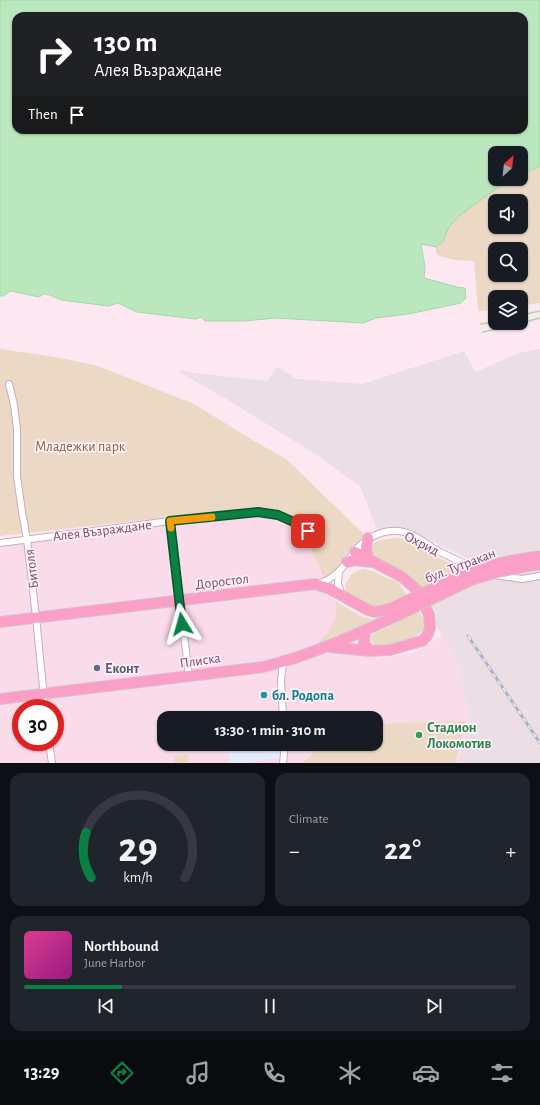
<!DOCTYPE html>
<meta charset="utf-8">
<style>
:root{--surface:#171b24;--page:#20242c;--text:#f1f3f6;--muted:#9ea1a6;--line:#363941;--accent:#0b8043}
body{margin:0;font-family:"Alegreya Sans",sans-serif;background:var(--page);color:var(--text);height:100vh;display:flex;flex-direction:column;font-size:15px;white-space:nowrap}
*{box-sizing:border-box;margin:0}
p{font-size:13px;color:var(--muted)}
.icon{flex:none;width:22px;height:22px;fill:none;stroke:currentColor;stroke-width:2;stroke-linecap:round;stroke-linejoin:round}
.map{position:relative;height:763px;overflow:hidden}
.details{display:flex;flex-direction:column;gap:10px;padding:10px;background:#0d0f14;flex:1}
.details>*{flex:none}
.guide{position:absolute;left:12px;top:12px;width:516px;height:122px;border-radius:12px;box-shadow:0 1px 3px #0004;background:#202124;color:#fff;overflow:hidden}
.needle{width:26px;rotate:27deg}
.controls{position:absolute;left:488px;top:146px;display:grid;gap:8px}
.controls a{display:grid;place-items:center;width:40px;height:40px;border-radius:8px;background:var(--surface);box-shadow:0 1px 3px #0004;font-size:20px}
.speed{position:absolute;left:12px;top:699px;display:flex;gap:8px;font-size:20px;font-weight:700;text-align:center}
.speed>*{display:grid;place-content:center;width:52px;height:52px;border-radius:50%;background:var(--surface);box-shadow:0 1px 3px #0004;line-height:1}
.speed .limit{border:6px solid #d22;background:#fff;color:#111}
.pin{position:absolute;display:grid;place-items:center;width:34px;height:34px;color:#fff;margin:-17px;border-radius:8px;box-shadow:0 2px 6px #0006}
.me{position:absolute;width:44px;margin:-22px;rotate:352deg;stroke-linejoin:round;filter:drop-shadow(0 0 3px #0008)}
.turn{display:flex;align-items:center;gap:14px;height:84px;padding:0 16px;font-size:18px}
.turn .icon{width:52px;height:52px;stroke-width:2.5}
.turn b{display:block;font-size:28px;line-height:34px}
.then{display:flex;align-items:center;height:38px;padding:0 16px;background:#0003;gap:8px;font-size:15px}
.big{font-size:30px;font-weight:700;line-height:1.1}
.details .card{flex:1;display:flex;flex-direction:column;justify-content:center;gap:6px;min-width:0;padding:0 14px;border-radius:12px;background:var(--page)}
.details .dial{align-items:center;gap:0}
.dial svg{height:104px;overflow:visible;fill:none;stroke:var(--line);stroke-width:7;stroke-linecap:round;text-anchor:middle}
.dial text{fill:var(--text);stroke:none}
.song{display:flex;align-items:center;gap:12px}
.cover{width:48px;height:48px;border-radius:6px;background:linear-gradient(135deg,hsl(330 70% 55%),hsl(310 70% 35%))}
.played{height:4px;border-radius:2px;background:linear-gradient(90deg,var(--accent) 20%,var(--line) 20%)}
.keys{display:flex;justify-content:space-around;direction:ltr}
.heat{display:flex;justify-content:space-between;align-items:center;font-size:22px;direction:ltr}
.details .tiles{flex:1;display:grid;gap:10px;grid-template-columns:1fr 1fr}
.card:last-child{grid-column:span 2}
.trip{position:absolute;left:157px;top:711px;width:226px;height:40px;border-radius:12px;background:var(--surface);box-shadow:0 1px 3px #0004;font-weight:700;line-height:40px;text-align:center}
.tab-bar{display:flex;height:64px;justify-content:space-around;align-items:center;background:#090b0e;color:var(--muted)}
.tab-bar .icon{width:28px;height:28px}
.tab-bar .on{color:var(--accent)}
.tab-bar b{font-size:18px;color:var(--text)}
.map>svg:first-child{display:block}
.residential{fill:#f9dbea;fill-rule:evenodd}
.industrial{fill:#ebdee5}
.education{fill:#e4edf9}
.green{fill:#ebd9c5;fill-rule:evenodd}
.water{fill:#bbe7bf;stroke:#a1d9a7;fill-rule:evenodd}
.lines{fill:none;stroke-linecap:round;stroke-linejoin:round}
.stream{stroke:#a1d9a7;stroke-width:1.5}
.street-casing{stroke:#cdaac0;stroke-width:8}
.primary-casing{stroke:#d3c5cf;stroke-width:12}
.street{stroke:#fff;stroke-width:6}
.primary{stroke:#fb9fc7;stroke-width:10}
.rail-casing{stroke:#a5b7c7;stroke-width:3}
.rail{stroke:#ffeef6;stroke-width:1.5;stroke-dasharray:4.5;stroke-linecap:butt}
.primary-bridge-casing{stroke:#d3c5cf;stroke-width:12;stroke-linecap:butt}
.primary-bridge{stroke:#fb9fc7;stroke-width:10}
.route-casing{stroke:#07532c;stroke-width:10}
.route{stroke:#0b8043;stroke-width:7}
.slow{stroke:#f59e0b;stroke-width:7}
.service-dot{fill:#5c6f8a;stroke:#ffeef6;stroke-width:1.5}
.culture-dot{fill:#0f9aa8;stroke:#ffeef6;stroke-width:1.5}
.leisure-dot{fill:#2e9e5b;stroke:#ffeef6;stroke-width:1.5}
.labels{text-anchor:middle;stroke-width:3.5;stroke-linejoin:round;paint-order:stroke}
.park-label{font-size:14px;fill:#7d6842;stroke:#ffeef6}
.street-label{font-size:14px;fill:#774b6a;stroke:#ffeef6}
.service-label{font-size:14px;font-weight:bold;fill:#4e5e75;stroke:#ffeef6;text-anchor:start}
.culture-label{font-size:14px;font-weight:bold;fill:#0d838f;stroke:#ffeef6;text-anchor:start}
.leisure-label{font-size:14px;font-weight:bold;fill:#27864d;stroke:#ffeef6;text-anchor:start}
</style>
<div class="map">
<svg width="540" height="763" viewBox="0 0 540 763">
<rect width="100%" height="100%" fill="#fde7f1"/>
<path class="residential" d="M236,513H279L306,525L313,554L326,581L320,591L336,601L335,602L337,609L334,623L322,639L314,646L368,630L376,659L417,652L442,635L458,663L471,719L459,763H0V544ZM21,708H55V742H21ZM164,718H376V744H164Z"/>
<path class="industrial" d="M540,349V763H459L471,719L458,663L435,623L422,593L486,567L406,529L377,530L360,486L312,452L228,400L179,372L180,370L195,373L267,381L277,367L297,379L363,384L464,351L475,372L519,353Z"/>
<path class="education" d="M279,713L280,718H225V717Z
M228,744H281L279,758L246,763H230Z"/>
<path class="green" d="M540,166V303L521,306V297H495V310L478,311L474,261L455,260L439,256L436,252V247C446,239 443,236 449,226C457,215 502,181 515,179C517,179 519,179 521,179V175ZM495,201H521V227H495ZM495,249H521V275H495Z
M0,349L61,358L98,366L194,404L254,441L286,459L366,536L326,581L313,554L306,525L279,512L234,510L0,536Z
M395,538L408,539L437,557L470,572L422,591C408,571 395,568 373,559C366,540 381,540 395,538Z
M364,569L373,571L384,577L396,581L399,584L407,596C398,601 391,605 381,607C373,608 352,598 347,592C346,591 345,587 345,586C349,576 353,571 364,569Z
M336,601C350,610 364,621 381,619L314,646C327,635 340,620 335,602Z
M419,611L426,625C419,641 396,642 380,646H375L372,641L371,637L375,633Z
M466,721L455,763H305L304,762L321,744H376V726L396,723Z
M188,754L189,762L175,763L174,756Z"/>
<path class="water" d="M0,0H540V166L521,175V153H495V179H514L497,188L459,216L449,227L443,241L436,247L421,244L425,267L424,278L457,287L465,288L466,298L461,303L408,314L376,318L363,323L276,318L244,321H205L201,317L196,319L137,312L118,303L108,306L61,300L50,295L44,294L39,297L11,291L3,296H0ZM16,16H524V130H16Z"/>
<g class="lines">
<path class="stream" d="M521,315L540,311
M521,323L540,318
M481,324L495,322
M483,332L520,323"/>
<defs>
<path id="street" d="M9,384L14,405L17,429V476L22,512L27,539L36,617L45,708
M170,521L189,676
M0,543L170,521L258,512L278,515L298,524L318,538
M339,572L338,584L342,596
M494,575L522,579L540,576
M317,584C336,579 344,566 355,551C369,534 392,525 412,535C421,539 428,545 436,550C450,557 463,563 478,569
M283,663L281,680L283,718
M49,742L52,763
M283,763L285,744"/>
<path id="primary" d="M368,559L366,547L368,538
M347,562L356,560L370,562
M0,622L315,584L330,589L368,610L375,612L392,608
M365,631L364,643L370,651
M330,647L370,651L390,650L422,641L427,636L430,628L429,615L417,590L402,577L355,552
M0,699L263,667C309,656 353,636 396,616"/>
</defs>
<use href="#street" class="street-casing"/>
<use href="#primary" class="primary-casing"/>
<use href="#street" class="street"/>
<use href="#primary" class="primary"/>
<defs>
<path id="rail" d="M468,636L540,743"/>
</defs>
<use href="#rail" class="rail-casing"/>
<use href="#rail" class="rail"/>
<defs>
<path id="primary-bridge" d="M392,608C424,593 455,576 489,566C505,561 523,559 540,556
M396,616L471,580L497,572L540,564"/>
</defs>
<use href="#primary-bridge" class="primary-bridge-casing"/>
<use href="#primary-bridge" class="primary-bridge"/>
</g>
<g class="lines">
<defs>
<path id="route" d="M182,624L170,521L258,512L278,515L298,524L308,531"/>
</defs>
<use href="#route" class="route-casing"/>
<use href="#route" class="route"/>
<path class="slow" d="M171,528L170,521L212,517"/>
</g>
<circle class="service-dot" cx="97" cy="668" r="4"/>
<circle class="culture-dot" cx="264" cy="695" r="4"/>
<circle class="leisure-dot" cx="419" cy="735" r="4"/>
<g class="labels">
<g class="park-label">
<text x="80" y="451">Младежки парк</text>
</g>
<g class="street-label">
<text transform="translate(102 530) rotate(-7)" y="5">Алея Възраждане</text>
<text transform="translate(422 543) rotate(27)" y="5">Охрид</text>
<text transform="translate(460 565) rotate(-21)" y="5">бул. Тутракан</text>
<text transform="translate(31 569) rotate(-97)" y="5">Битоля</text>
<text transform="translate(222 581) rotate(-7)" y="5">Доростол</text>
<text transform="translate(200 660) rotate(-8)" y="5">Плиска</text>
</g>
<g class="service-label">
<text x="105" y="673">Еконт</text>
</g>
<g class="culture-label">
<text x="272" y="700">бл. Родопа</text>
</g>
<g class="leisure-label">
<text x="427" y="732">Стадион<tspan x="427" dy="16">Локомотив</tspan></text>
</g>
</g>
</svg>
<div class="controls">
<a><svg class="needle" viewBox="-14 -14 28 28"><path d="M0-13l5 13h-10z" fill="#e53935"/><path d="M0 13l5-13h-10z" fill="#9ea1a6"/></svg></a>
<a><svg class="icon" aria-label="sound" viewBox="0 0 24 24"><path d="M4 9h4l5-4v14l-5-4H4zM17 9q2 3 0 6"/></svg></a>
<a><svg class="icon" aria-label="search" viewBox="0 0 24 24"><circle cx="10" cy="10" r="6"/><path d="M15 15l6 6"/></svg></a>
<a><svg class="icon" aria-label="layers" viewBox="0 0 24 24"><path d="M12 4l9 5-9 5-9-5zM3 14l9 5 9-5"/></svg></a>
</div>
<div class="speed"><div class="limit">30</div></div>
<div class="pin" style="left:308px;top:531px;background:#d93025"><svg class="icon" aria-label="arrive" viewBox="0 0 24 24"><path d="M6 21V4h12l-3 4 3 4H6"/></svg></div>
<svg class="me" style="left:182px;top:624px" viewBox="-20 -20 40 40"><path d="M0-17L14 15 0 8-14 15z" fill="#0b8043" stroke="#fff" stroke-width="4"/></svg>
<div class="trip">13:30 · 1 min · 310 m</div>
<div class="guide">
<div class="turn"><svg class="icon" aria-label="right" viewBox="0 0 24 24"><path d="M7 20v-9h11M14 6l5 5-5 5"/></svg><div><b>130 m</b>Алея Възраждане</div></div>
<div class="then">Then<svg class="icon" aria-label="arrive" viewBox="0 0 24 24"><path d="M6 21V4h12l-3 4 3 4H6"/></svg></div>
</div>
</div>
<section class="details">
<div class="tiles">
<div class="card dial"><svg viewBox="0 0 100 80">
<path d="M14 69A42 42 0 1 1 86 69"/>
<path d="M14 69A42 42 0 0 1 10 34" stroke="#0b8043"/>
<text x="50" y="56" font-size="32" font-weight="700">29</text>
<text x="50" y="72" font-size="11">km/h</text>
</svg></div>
<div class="card"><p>Climate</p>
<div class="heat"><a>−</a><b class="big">22°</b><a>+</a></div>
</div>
<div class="card">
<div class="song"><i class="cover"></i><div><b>Northbound</b><p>June Harbor</p></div></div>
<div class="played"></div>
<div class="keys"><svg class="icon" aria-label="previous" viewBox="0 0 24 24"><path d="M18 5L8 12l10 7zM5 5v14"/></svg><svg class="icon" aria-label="pause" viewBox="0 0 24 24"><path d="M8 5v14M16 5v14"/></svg><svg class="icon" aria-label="next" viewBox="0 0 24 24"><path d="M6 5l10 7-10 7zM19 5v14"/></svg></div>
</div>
</div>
</section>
<nav class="tab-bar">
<b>13:29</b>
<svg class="icon on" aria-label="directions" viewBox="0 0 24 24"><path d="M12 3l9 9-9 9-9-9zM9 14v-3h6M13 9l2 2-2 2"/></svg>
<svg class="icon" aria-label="music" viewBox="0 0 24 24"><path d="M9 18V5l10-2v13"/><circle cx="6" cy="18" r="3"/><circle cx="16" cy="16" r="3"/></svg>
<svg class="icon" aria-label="phone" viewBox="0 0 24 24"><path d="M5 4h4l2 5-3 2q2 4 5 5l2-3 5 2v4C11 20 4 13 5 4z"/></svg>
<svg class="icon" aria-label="climate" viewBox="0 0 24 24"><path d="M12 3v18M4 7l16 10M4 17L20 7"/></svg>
<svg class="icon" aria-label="car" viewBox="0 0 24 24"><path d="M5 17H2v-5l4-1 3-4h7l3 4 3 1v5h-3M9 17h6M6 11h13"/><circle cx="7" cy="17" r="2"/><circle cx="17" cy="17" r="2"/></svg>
<svg class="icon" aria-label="filters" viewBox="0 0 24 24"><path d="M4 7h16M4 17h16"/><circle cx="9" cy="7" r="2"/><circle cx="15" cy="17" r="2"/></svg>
</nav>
